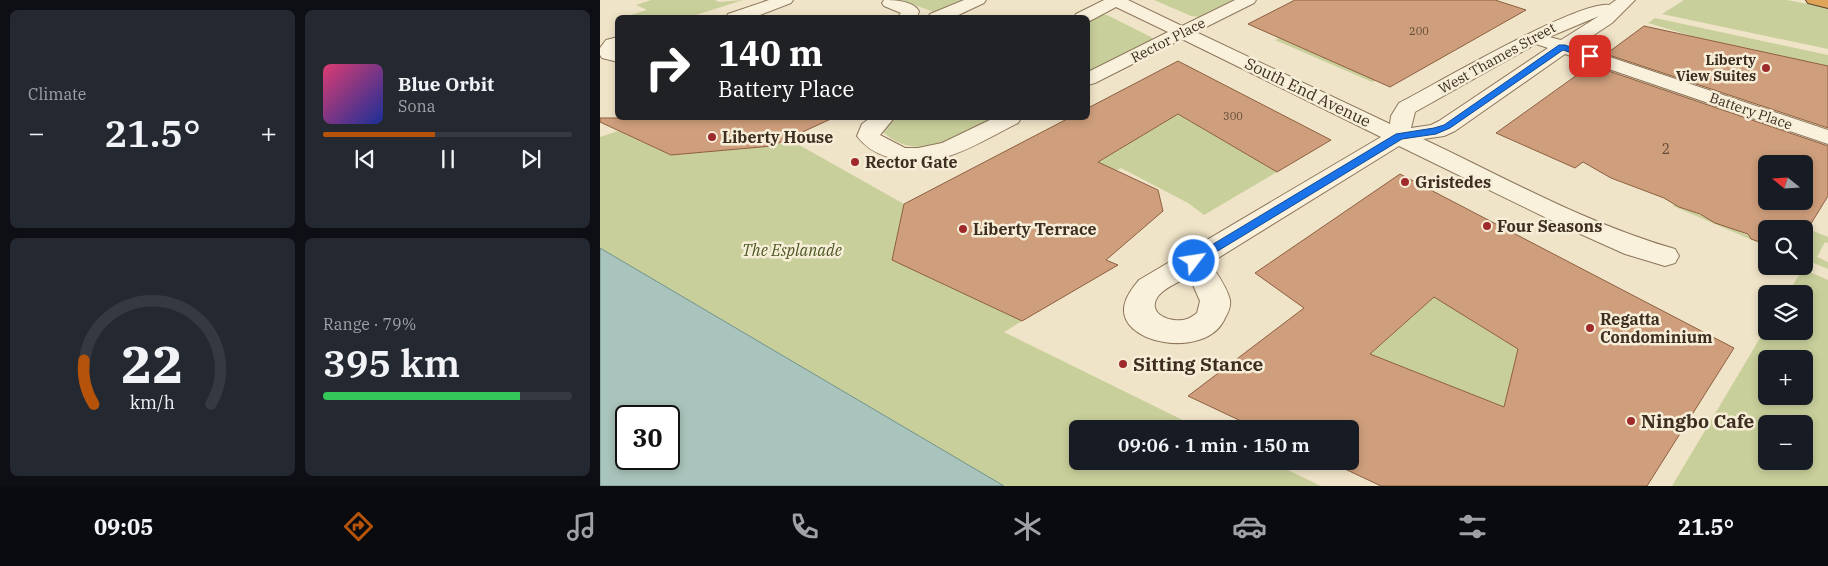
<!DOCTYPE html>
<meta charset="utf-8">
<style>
:root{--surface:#171b24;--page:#242831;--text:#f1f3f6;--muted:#9ea1a6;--line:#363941;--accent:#b45309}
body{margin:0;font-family:"IBM Plex Serif",serif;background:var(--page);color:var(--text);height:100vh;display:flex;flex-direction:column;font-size:19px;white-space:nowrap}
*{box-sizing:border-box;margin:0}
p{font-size:16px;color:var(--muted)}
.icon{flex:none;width:28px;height:28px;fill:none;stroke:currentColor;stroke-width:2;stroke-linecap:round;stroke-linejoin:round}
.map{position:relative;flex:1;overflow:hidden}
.panel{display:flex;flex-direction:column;gap:10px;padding:10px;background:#0d0f14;width:600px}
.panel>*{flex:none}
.top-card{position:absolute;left:15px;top:15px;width:475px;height:105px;border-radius:8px;box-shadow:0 2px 8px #0003;background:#202124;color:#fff;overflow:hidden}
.needle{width:32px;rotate:288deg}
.buttons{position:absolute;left:1158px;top:155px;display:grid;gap:10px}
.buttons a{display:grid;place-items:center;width:55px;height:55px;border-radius:8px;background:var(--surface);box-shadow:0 2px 8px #0003;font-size:25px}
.speed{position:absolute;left:15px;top:405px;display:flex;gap:10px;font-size:25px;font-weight:700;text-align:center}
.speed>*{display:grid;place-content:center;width:65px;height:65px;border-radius:50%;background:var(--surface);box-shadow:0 2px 8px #0003;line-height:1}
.speed .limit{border:2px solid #111;border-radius:8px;background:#fff;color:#111}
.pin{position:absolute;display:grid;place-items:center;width:42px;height:42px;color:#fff;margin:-21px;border-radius:10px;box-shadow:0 2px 8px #0006}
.me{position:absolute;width:55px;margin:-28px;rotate:59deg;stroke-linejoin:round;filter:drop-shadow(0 0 4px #0008)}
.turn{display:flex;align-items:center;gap:18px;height:105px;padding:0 20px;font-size:22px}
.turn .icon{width:65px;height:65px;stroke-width:2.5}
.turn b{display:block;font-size:35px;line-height:42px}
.big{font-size:38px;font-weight:600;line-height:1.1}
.panel .tile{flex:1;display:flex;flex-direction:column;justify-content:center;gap:8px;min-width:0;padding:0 18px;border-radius:8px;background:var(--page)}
.panel .dial{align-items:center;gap:0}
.dial svg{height:130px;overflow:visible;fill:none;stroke:var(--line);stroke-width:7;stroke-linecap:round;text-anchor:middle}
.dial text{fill:var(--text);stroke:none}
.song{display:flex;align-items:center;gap:15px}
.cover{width:60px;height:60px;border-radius:8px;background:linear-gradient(135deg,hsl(340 70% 55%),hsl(230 70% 35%))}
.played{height:5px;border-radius:2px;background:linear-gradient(90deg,var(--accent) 45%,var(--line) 45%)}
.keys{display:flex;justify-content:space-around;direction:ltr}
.heat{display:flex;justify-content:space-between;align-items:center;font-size:28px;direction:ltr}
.charge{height:8px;border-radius:4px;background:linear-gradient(90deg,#34c759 79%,var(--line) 0)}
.panel .tiles{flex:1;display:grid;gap:10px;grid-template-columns:repeat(2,1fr)}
.trip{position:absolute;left:469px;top:420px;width:290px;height:50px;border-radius:8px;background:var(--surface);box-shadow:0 2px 8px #0003;font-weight:600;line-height:50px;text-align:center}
.dock{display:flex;height:80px;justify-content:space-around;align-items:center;background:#090b0e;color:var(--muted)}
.dock .icon{width:35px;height:35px}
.dock .active{color:var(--accent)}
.dock b{font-size:22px;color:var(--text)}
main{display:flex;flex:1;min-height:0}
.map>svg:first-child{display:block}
.green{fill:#c9cf9b;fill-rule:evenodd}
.water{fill:#a9c4bc;stroke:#6f938a;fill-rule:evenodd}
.building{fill:#cf9f7d;stroke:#8d5f41;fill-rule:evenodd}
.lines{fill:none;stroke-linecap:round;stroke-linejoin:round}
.minor-casing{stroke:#8d765c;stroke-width:2}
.highway-casing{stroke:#5b4430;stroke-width:2}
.minor{fill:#faf1dc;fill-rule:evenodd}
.highway{fill:#e0a458;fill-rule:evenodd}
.route{fill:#1a73e8;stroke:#114b97}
.poi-dot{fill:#9e2a2b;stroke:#f7eed8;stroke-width:2}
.labels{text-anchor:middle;stroke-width:5;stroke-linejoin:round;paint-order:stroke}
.far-number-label{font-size:11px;fill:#624a37}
.far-street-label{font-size:14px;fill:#3d2e20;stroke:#f7eed8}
.far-poi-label{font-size:14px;font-weight:bold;fill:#3d2e20;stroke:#f7eed8;text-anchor:end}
.number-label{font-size:14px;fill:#624a37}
.street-label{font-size:16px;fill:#3d2e20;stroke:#f7eed8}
.poi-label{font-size:16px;font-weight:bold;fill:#3d2e20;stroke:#f7eed8;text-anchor:start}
.park-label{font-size:16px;font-style:italic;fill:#4d5a26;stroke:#f7eed8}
.near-poi-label{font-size:19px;font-weight:bold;fill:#3d2e20;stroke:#f7eed8;text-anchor:start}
</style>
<main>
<section class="panel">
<div class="tiles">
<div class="tile"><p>Climate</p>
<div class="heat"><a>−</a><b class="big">21.5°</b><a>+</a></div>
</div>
<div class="tile">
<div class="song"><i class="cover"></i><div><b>Blue Orbit</b><p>Sona</p></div></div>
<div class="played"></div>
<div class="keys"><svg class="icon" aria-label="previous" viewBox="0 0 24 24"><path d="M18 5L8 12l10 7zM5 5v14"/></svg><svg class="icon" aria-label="pause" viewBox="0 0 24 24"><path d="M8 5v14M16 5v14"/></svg><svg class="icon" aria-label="next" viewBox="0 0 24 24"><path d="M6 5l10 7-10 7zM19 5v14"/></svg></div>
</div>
<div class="tile dial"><svg viewBox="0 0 100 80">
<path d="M14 69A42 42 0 1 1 86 69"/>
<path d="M14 69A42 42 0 0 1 8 42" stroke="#b45309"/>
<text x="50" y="56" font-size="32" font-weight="700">22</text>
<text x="50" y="72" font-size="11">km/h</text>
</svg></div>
<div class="tile"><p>Range · 79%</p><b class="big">395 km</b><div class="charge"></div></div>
</div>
</section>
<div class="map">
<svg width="1228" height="486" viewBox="0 0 1228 486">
<rect width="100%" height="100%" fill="#f0e4c8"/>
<path class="green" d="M51,0H115L119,2L143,0L90,17L71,16L24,17L47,10L36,5Z
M300,0H367L334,12Z
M554,0H638L599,17L591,16Z
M1084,0H1187L1228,8V49L1062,14Z
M497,15H507L551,37L553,40L488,73V20Z
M1055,18L1228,55V66L1092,36L1048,23Z
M679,38L776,80L772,82L675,40Z
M578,114L677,172L604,215L588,203L521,168L503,179L486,169Z
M295,118H396C360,135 319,165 283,132L282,130L288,122Z
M18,131L71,155L172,146L180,143L186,146L194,142L304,204L293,260L422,321L404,332L601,429H478V461H669L721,486H404L0,248V137Z
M1074,204L1150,236L1151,239L1166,244V246L1073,206Z
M1208,229L1228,237V243L1225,242L1217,257L1228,262V269L1204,259V235Z
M1203,269L1228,280V486H1072L1166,328V331H1204V294H1187ZM1166,359H1204V396H1166ZM1166,424H1204V461H1166Z
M840,292L869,319L911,345L921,340L904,407L770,354Z"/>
<path class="water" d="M0,248L404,486H0ZM26,416H69V459H26Z"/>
<path class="building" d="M695,0H895L926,10L790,87L648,24Z
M1044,26L1228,66V128L1006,54Z
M578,61L731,140L677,172L578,114L498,162L558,190L563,211L506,260L518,265L422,321L292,260L304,204L469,118H488V108Z
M991,65L1228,146V196L1204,235V229H1166V244L1151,239L1148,234L1115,223L1100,214L1079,207L1064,198L1011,178L983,162L975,168L896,133ZM1166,164H1204V201H1166Z
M0,118H233L172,146L71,155L0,122Z
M800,174L1134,348L1047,486H781L728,461H750V429H658L588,396L704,308L655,273ZM834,297L918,349L904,407L770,354Z"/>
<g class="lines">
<defs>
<path id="minor" d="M169,0H193L191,3L152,18H126L128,14Z
M284,0C295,0 313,1 319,11L317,18H297L301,13L284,6L282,3Z
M364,0H386L384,3L352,18H328L330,14Z
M504,0H528L582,26L635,0H656L654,3L596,32L790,124L791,116L799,103C834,85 979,0 1009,5L1016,0H1035L1012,23L977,46L1228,130V144L965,54L855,131L844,136L823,139C906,178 987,224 1075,249L1079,256L1075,263L1065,266L1025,254L967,228L799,146L610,263C617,274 627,287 630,300C631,307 628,313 625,318C607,361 513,344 525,303C527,295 534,286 539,280L781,137L582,39L495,83L488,85V72L568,32L516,7L488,22V18H474L476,14ZM999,16L961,40L949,37ZM936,44L948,48L839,121L831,125L811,128L815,112ZM589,276L600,301L597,313C594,315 590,318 587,319C572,324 544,314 559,295C566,287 580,282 589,276Z
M18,37V62L2,58L0,55V48L6,40Z
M270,118H294L280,135L305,148H318L342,143L394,118H421L418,123C378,143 334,174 288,157C275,153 265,147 257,136L262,124Z"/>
<path id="highway" d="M1206,0H1228V8L1208,3Z"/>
</defs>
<use href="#minor" class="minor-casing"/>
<use href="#highway" class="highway-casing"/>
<use href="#minor" class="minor"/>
<use href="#highway" class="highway"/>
</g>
<path class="route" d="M959,45H965L994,56L990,59L963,50L850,128L836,134L802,139L598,263H590L588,261L590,258L796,134L834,128L844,125Z"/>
<g class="poi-dot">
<circle cx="1166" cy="68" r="5"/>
<circle cx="112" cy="137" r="5"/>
<circle cx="255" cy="162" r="5"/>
<circle cx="805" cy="182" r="5"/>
<circle cx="887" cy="226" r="5"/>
<circle cx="363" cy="229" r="5"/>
<circle cx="990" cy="328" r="5"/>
<circle cx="523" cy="364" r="5"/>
<circle cx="1031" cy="421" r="5"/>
</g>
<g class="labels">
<g class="far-number-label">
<text x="819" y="35">200</text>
<text x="633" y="120">300</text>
</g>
<g class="far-street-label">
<text transform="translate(568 40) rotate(-27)" y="5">Rector Place</text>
<text transform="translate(897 58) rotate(-29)" y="5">West Thames Street</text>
<text transform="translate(1151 111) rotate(19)" y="5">Battery Place</text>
</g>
<g class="far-poi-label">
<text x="1156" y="65">Liberty<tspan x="1156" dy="16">View Suites</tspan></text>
</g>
<g class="number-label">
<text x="1066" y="154">2</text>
</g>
<g class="street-label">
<text transform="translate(708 92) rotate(26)" y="6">South End Avenue</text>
</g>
<g class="poi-label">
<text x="122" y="143">Liberty House</text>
<text x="265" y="168">Rector Gate</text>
<text x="815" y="188">Gristedes</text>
<text x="897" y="232">Four Seasons</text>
<text x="373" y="235">Liberty Terrace</text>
<text x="1000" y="325">Regatta<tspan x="1000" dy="18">Condominium</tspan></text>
</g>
<g class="park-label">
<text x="192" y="256">The Esplanade</text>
</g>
<g class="near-poi-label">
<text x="533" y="371">Sitting Stance</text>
<text x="1041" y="428">Ningbo Cafe</text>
</g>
</g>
</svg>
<div class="buttons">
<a><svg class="needle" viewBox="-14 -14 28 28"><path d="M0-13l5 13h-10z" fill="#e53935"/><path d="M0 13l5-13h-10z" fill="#9ea1a6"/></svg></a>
<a><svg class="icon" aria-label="search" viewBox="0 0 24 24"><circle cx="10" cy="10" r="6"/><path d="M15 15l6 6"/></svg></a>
<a><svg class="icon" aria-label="layers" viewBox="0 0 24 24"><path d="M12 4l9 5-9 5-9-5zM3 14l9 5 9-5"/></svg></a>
<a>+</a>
<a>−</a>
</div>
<div class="speed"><div class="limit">30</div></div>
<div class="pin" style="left:990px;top:56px;background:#d93025"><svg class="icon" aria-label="arrive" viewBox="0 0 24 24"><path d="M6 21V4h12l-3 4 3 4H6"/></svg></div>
<svg class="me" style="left:594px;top:261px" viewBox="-20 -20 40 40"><circle r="17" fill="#1a73e8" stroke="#fff" stroke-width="3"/><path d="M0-11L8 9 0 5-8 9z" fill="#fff"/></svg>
<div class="trip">09:06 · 1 min · 150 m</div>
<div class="top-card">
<div class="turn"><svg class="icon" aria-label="right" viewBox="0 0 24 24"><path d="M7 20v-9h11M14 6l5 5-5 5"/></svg><div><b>140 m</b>Battery Place</div></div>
</div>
</div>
</main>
<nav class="dock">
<b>09:05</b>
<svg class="icon active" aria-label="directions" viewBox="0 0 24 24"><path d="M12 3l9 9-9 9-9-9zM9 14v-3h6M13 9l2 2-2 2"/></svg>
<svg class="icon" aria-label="music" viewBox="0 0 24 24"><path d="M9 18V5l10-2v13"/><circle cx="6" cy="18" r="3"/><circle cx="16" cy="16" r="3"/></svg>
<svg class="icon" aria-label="phone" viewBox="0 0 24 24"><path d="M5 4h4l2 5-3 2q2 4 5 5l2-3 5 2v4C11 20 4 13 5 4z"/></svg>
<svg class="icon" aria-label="climate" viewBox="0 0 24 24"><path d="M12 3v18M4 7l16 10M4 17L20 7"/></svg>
<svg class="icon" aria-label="car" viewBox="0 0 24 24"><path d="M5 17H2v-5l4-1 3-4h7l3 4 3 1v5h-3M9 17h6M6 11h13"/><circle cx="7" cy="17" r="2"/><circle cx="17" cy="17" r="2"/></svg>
<svg class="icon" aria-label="filters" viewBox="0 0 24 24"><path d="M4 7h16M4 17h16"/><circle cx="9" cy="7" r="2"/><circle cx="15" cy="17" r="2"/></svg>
<b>21.5°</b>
</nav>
